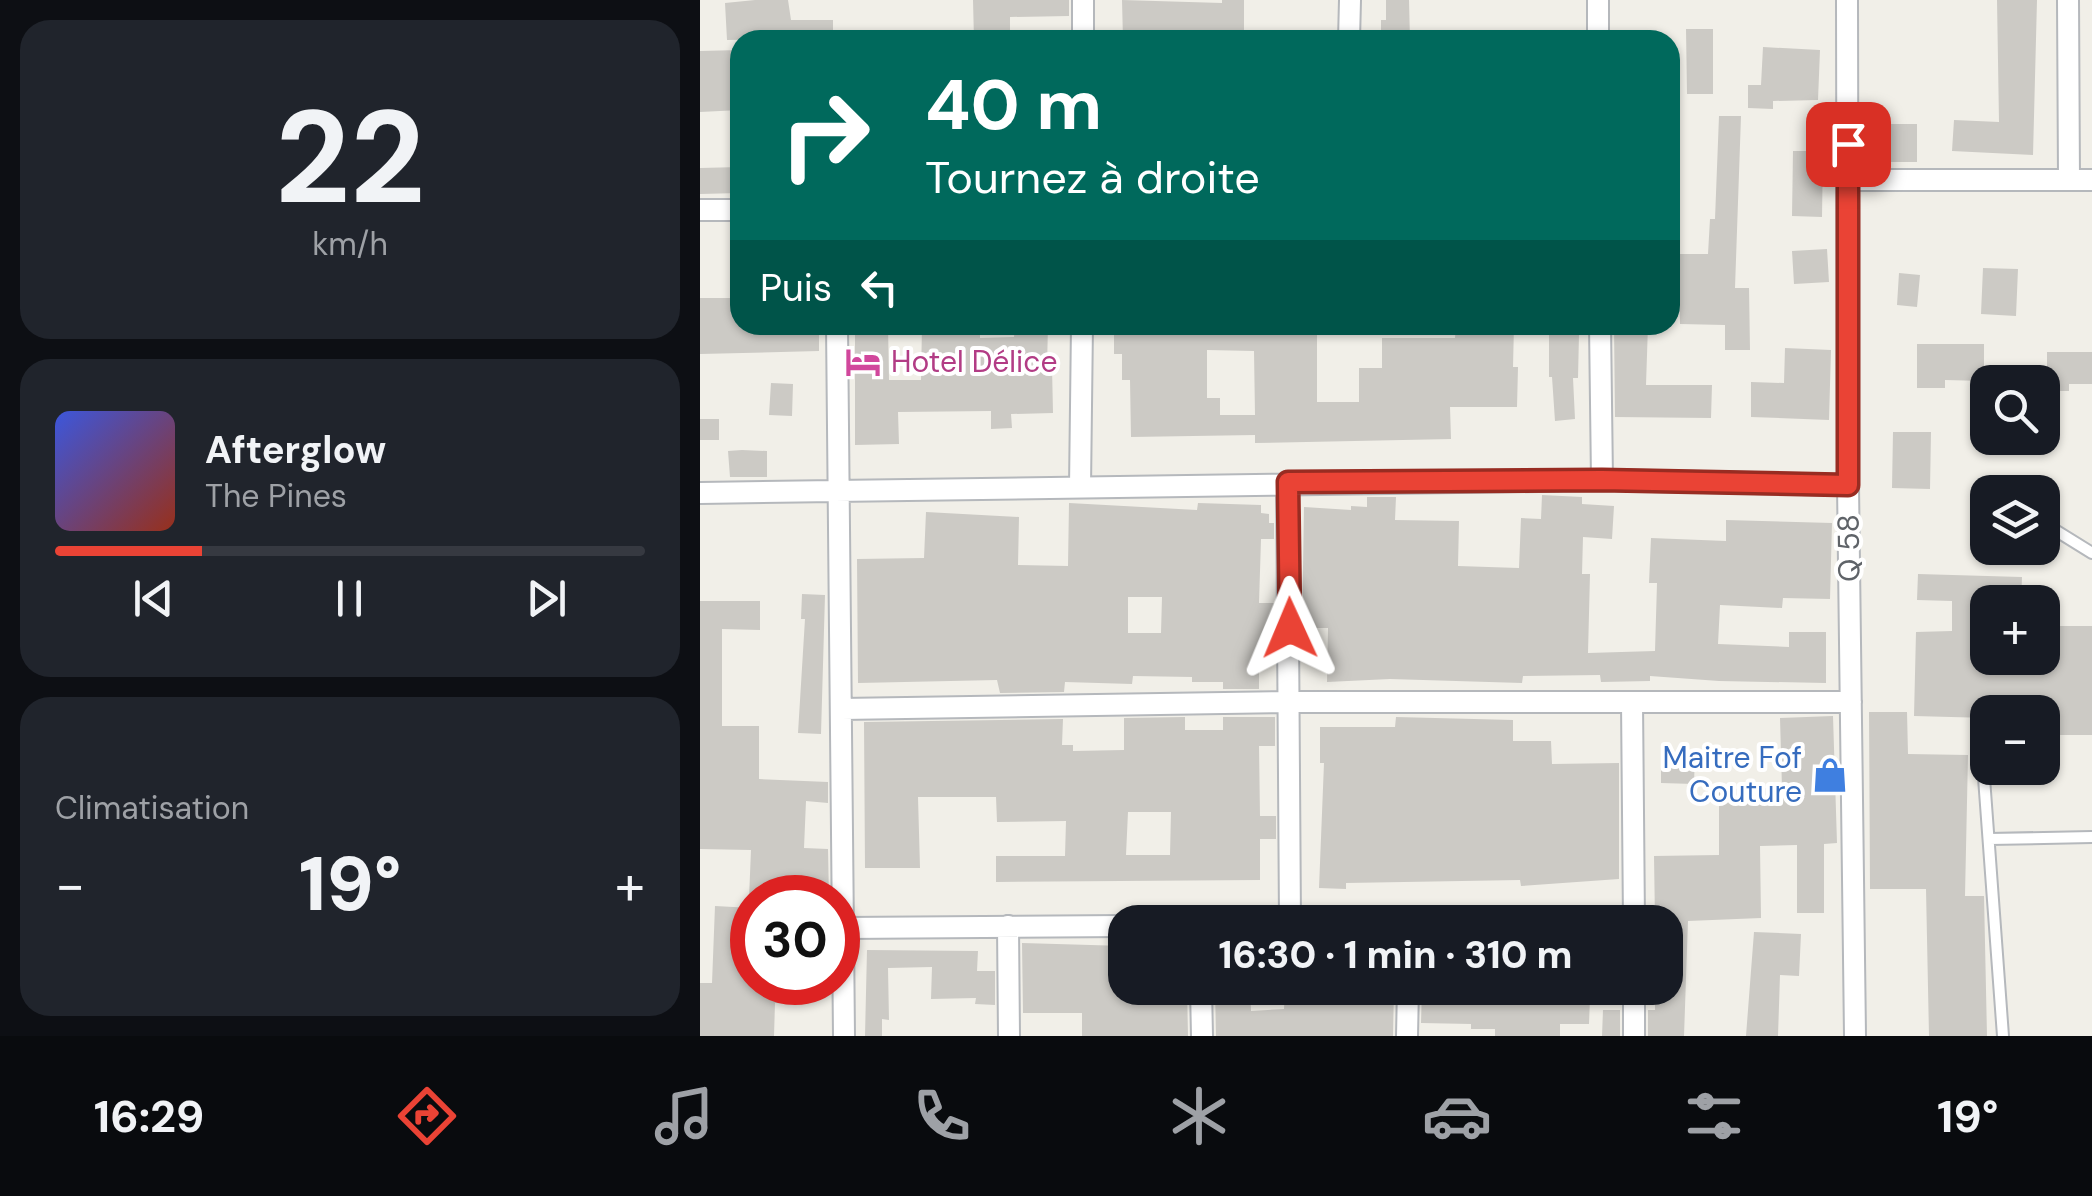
<!DOCTYPE html>
<html lang="fr">
<meta charset="utf-8">
<style>
:root{--surface:#171b24;--page:#20242c;--text:#f1f3f6;--muted:#9ea1a6;--line:#363941;--accent:#ea4335}
body{margin:0;font-family:"DM Sans",sans-serif;background:var(--page);color:var(--text);height:100vh;display:flex;flex-direction:column;font-size:38px;white-space:nowrap}
*{box-sizing:border-box;margin:0}
p{font-size:32px;color:var(--muted)}
.icon{flex:none;width:55px;height:55px;fill:none;stroke:currentColor;stroke-width:2;stroke-linecap:round;stroke-linejoin:round}
.map{position:relative;flex:1;overflow:hidden}
.drawer{display:flex;flex-direction:column;gap:20px;padding:20px;background:#0d0f14;width:700px}
.drawer>*{flex:none}
.banner{position:absolute;left:30px;top:30px;width:950px;height:305px;border-radius:30px;box-shadow:0 2px 8px #0004;background:#00695c;color:#fff;overflow:hidden}
.controls{position:absolute;left:1270px;top:365px;display:grid;gap:20px}
.controls a{display:grid;place-items:center;width:90px;height:90px;border-radius:20px;background:var(--surface);box-shadow:0 2px 8px #0004;font-size:50px}
.speed{position:absolute;left:30px;top:875px;display:flex;gap:20px;font-size:50px;font-weight:700;text-align:center}
.speed>*{display:grid;place-content:center;width:130px;height:130px;border-radius:50%;background:var(--surface);box-shadow:0 2px 8px #0004;line-height:1}
.speed .limit{border:15px solid #d22;background:#fff;color:#111}
.pin{position:absolute;display:grid;place-items:center;width:85px;height:85px;color:#fff;margin:-42px;border-radius:20px;box-shadow:0 5px 15px #0006}
.me{position:absolute;width:110px;margin:-55px;rotate:359deg;stroke-linejoin:round;filter:drop-shadow(0 0 8px #0008)}
.turn{display:flex;align-items:center;gap:35px;height:210px;padding:0 30px;font-size:45px}
.turn .icon{width:130px;height:130px;stroke-width:2.5}
.turn b{display:block;font-size:70px;line-height:85px}
.then{display:flex;align-items:center;height:95px;padding:0 30px;background:#0003;gap:20px;font-size:38px}
.big{font-size:75px;font-weight:800;line-height:1.1}
.drawer .tile{flex:1;display:flex;flex-direction:column;justify-content:center;gap:15px;min-width:0;padding:0 35px;border-radius:30px;background:var(--page)}
.drawer .dial{align-items:center;gap:0}
.dial b{font-size:130px;line-height:1}
.song{display:flex;align-items:center;gap:30px}
.cover{width:120px;height:120px;border-radius:15px;background:linear-gradient(135deg,hsl(230 70% 55%),hsl(10 70% 35%))}
.played{height:10px;border-radius:5px;background:linear-gradient(90deg,var(--accent) 25%,var(--line) 25%)}
.keys{display:flex;justify-content:space-around;direction:ltr}
.heat{display:flex;justify-content:space-between;align-items:center;font-size:55px;direction:ltr}
.trip{position:absolute;left:408px;top:905px;width:575px;height:100px;border-radius:30px;background:var(--surface);box-shadow:0 2px 8px #0004;font-weight:800;line-height:100px;text-align:center}
.tab-bar{display:flex;height:160px;justify-content:space-around;align-items:center;background:#090b0e;color:var(--muted)}
.tab-bar .icon{width:70px;height:70px}
.tab-bar .active{color:var(--accent)}
.tab-bar b{font-size:45px;color:var(--text)}
main{display:flex;flex:1;min-height:0}
.map>svg:first-child{display:block}
.building{fill:#cccac5;fill-rule:evenodd}
.lines{fill:none;stroke-linecap:round;stroke-linejoin:round}
.lane-casing{stroke:#b5b8bc;stroke-width:14}
.street-casing{stroke:#b5b8bc;stroke-width:24}
.lane{stroke:#fff;stroke-width:10}
.street{stroke:#fff;stroke-width:20}
.route-casing{stroke:#982c22;stroke-width:25}
.route{stroke:#ea4335;stroke-width:18}
.labels{text-anchor:middle;stroke-width:8;stroke-linejoin:round;paint-order:stroke}
.hotel-label{font-size:30px;fill:#b23c85;stroke:#fff;text-anchor:start}
.street-label{font-size:30px;fill:#5f6368;stroke:#fff}
.shop-label{font-size:30px;fill:#366cbe;stroke:#fff;text-anchor:end}
</style>
<main>
<section class="drawer">
<div class="tile dial"><b>22</b><p>km/h</p></div>
<div class="tile">
<div class="song"><i class="cover"></i><div><b>Afterglow</b><p>The Pines</p></div></div>
<div class="played"></div>
<div class="keys"><svg class="icon" aria-label="previous" viewBox="0 0 24 24"><path d="M18 5L8 12l10 7zM5 5v14"/></svg><svg class="icon" aria-label="pause" viewBox="0 0 24 24"><path d="M8 5v14M16 5v14"/></svg><svg class="icon" aria-label="next" viewBox="0 0 24 24"><path d="M6 5l10 7-10 7zM19 5v14"/></svg></div>
</div>
<div class="tile"><p>Climatisation</p>
<div class="heat"><a>−</a><b class="big">19°</b><a>+</a></div>
</div>
</section>
<div class="map">
<svg width="1392" height="1036" viewBox="0 0 1392 1036">
<rect width="100%" height="100%" fill="#f1efe8"/>
<path class="building" d="M55,0H88L91,20H133V38L27,40L25,3Z
M273,0H369V16L310,17V40H274Z
M422,0L522,3V0H544V40H423Z
M686,0H709L710,40H681V20H686Z
M1297,0H1337L1333,155L1252,151L1254,120L1299,122Z
M986,29H1013V94H987Z
M1063,47L1120,50L1118,100L1073,101V109L1048,108V85H1061Z
M40,50V110L0,112V51Z
M1019,116H1041L1035,288H1049L1050,350H1025V325L980,324L978,254H1008L1010,219H1015Z
M1180,124H1217V162H1180Z
M1093,151H1123L1122,217L1092,216Z
M40,167V193L0,194V168Z
M1127,249L1129,282L1094,284L1092,251Z
M1283,268L1318,269L1316,316L1281,314Z
M1199,273L1220,275L1217,307L1197,305Z
M0,298H40V325H119V351L0,354Z
M155,325H188L189,380H221L222,325H280V338L314,337L315,325H348L347,367H352L353,413L311,414L312,428L291,429V411L198,412L199,444L155,445Z
M414,325L554,328V325H617V402H659V368H682V338H755L756,325H814L813,367H818L817,407H750L751,439L555,443V435L431,437L430,380H422V354H414ZM507,350L554,351L555,415H520V398H507Z
M914,325H948L946,385H1012L1011,418L915,417Z
M849,333L879,334L878,378H873L875,419L855,421L852,377H849Z
M1217,344H1284V381L1245,380V388H1217Z
M1085,348L1131,350L1129,420L1051,417V382L1084,383Z
M1347,352H1392V384H1369V391H1347Z
M71,383L93,384L92,416L69,415Z
M0,419H19V440H0Z
M1193,432H1231L1230,489L1192,488Z
M42,450L67,451V477H30L28,451Z
M842,495L882,497V504L914,506L912,539L883,537L882,574H890L888,653L955,651L957,583H949L951,538L1026,541V520L1132,523L1130,599L1083,598L1082,608L1020,605L1018,644L1089,647V632H1126V683L1019,681L950,676V681L901,682L900,675L823,676L822,683L690,679L627,682L628,628H602L604,507L651,510V506L667,507V497H696L695,520L759,521L758,566L819,568L821,518L841,519Z
M369,503L497,510L498,503L561,505V513L569,514V523H574V539H561L559,603H574V629L573,642L559,643V689H523V682H492V677L433,676L432,684L365,682L364,692L300,693L297,680L158,683L157,559L224,558L226,512L319,517L318,565L368,566ZM428,597H462L461,633H428Z
M1218,574L1322,577L1321,602H1288V658H1342V626H1392V735H1342V712H1288V718L1214,716L1216,632L1252,631V601L1217,600Z
M102,594L125,595L121,734L98,733L105,619H101Z
M0,601H60V630L22,629V726H59V779L128,782V803L106,801L104,848L128,849L129,898H49L51,850L0,849Z
M1169,712H1207L1208,754L1268,755L1265,896H1284L1287,1036H1229L1226,889H1170Z
M1133,716L1137,843L1124,844V913H1097V845L1060,846L1061,918L988,921L984,1036H948V1010H955V988H965V921H955L954,856L1019,855V789L1082,788L1080,718Z
M485,717V730H523V717H575V746H559L560,816H576V839H560V880L296,882V856H365L366,821L297,822L296,797H218L220,868H165L164,722L363,719L362,745H373V751L424,750V718ZM428,812H471L470,855H426Z
M696,717L813,720V741H851L852,764L919,763V879L821,886L820,880L646,883V889L619,888L624,763H620V727H695Z
M961,753H995L994,784L961,783Z
M15,906L52,908V982H100L99,1003H75L74,1036H0V983H12Z
M1054,932L1101,934L1099,976L1080,975L1078,1036H1046Z
M322,943L425,946V988H487L488,1036H382V1013H323Z
M167,950L278,951L277,971H295V1005L275,1004L276,998L231,999L232,967L188,968L189,1020L182,1019V1036H165Z
M515,988H550L551,1011L584,1009L585,988H694L693,1036H516Z
M722,988H754V1005H795V998H823V1005H861V997H890L889,1024H860V1036H795V1029H771V1024L721,1023Z
M903,1010H920V1036H902Z"/>
<g class="lines">
<defs>
<path id="lane" d="M1342,522L1392,553
M1281,737L1303,1036
M1289,839L1392,837"/>
<path id="street" d="M383,0V40
M898,0V40
M1147,0L1148,485L1155,1036
M1368,0L1369,179
M649,40L650,0
M1149,180H1392
M0,210H40
M137,325L144,1036
M900,325L902,480
M587,482L590,922
M380,487L382,325
M0,493L902,480L1148,485
M932,702L934,922
M142,709L591,702H1151
M703,922H710
M308,926L309,1036
M144,928L425,926
M501,988L502,1036
M934,988V1036
M707,1036L708,988"/>
</defs>
<use href="#lane" class="lane-casing"/>
<use href="#street" class="street-casing"/>
<use href="#lane" class="lane"/>
<use href="#street" class="street"/>
</g>
<g class="lines">
<defs>
<path id="route" d="M590,628L588,482L902,480L1148,485V144"/>
</defs>
<use href="#route" class="route-casing"/>
<use href="#route" class="route"/>
</g>
<defs>
<symbol id="hotel-bare" viewBox="-9 -9 18 18"><path d="M-6-4.5h1.5V1H6V5H4.5V3h-9V5H-6ZM-4 0a1.8 1.8 0 1 1 3.6 0ZM.5 0V-2.5h3Q6-2.5 6 0Z" fill="#d1479c" stroke="#fff" stroke-width="2.5" paint-order="stroke"/></symbol>
<symbol id="shop-bare" viewBox="-9 -9 18 18"><path d="M-5-2.5h2.3a2.7 3.5 0 0 1 5.4 0H5L5.5 6h-11ZM-1.5-2.5h3a1.5 2.3 0 0 0-3 0Z" fill="#3f7fe0" stroke="#fff" stroke-width="2.5" paint-order="stroke"/></symbol>
</defs>
<g fill-rule="evenodd">
<use href="#hotel-bare" x="138" y="337" width="50" height="50"/>
<use href="#shop-bare" x="1105" y="750" width="50" height="50"/>
</g>
<g class="labels">
<g class="hotel-label">
<text x="191" y="372">Hotel Délice</text>
</g>
<g class="street-label">
<text transform="translate(1149 548) rotate(-91)" y="10">Q 58</text>
</g>
<g class="shop-label">
<text x="1102" y="768">Maitre Fof<tspan x="1102" dy="34">Couture</tspan></text>
</g>
</g>
</svg>
<div class="controls">
<a><svg class="icon" aria-label="search" viewBox="0 0 24 24"><circle cx="10" cy="10" r="6"/><path d="M15 15l6 6"/></svg></a>
<a><svg class="icon" aria-label="layers" viewBox="0 0 24 24"><path d="M12 4l9 5-9 5-9-5zM3 14l9 5 9-5"/></svg></a>
<a>+</a>
<a>−</a>
</div>
<div class="speed"><div class="limit">30</div></div>
<div class="pin" style="left:1148px;top:144px;background:#d93025"><svg class="icon" aria-label="arrive" viewBox="0 0 24 24"><path d="M6 21V4h12l-3 4 3 4H6"/></svg></div>
<svg class="me" style="left:590px;top:628px" viewBox="-20 -20 40 40"><path d="M0-17L14 15 0 8-14 15z" fill="#ea4335" stroke="#fff" stroke-width="4"/></svg>
<div class="trip">16:30 · 1 min · 310 m</div>
<div class="banner">
<div class="turn"><svg class="icon" aria-label="right" viewBox="0 0 24 24"><path d="M7 20v-9h11M14 6l5 5-5 5"/></svg><div><b>40 m</b>Tournez à droite</div></div>
<div class="then">Puis<svg class="icon" aria-label="left" viewBox="0 0 24 24"><path d="M17 20v-9H6M10 6l-5 5 5 5"/></svg></div>
</div>
</div>
</main>
<nav class="tab-bar">
<b>16:29</b>
<svg class="icon active" aria-label="directions" viewBox="0 0 24 24"><path d="M12 3l9 9-9 9-9-9zM9 14v-3h6M13 9l2 2-2 2"/></svg>
<svg class="icon" aria-label="music" viewBox="0 0 24 24"><path d="M9 18V5l10-2v13"/><circle cx="6" cy="18" r="3"/><circle cx="16" cy="16" r="3"/></svg>
<svg class="icon" aria-label="phone" viewBox="0 0 24 24"><path d="M5 4h4l2 5-3 2q2 4 5 5l2-3 5 2v4C11 20 4 13 5 4z"/></svg>
<svg class="icon" aria-label="climate" viewBox="0 0 24 24"><path d="M12 3v18M4 7l16 10M4 17L20 7"/></svg>
<svg class="icon" aria-label="car" viewBox="0 0 24 24"><path d="M5 17H2v-5l4-1 3-4h7l3 4 3 1v5h-3M9 17h6M6 11h13"/><circle cx="7" cy="17" r="2"/><circle cx="17" cy="17" r="2"/></svg>
<svg class="icon" aria-label="filters" viewBox="0 0 24 24"><path d="M4 7h16M4 17h16"/><circle cx="9" cy="7" r="2"/><circle cx="15" cy="17" r="2"/></svg>
<b>19°</b>
</nav>
